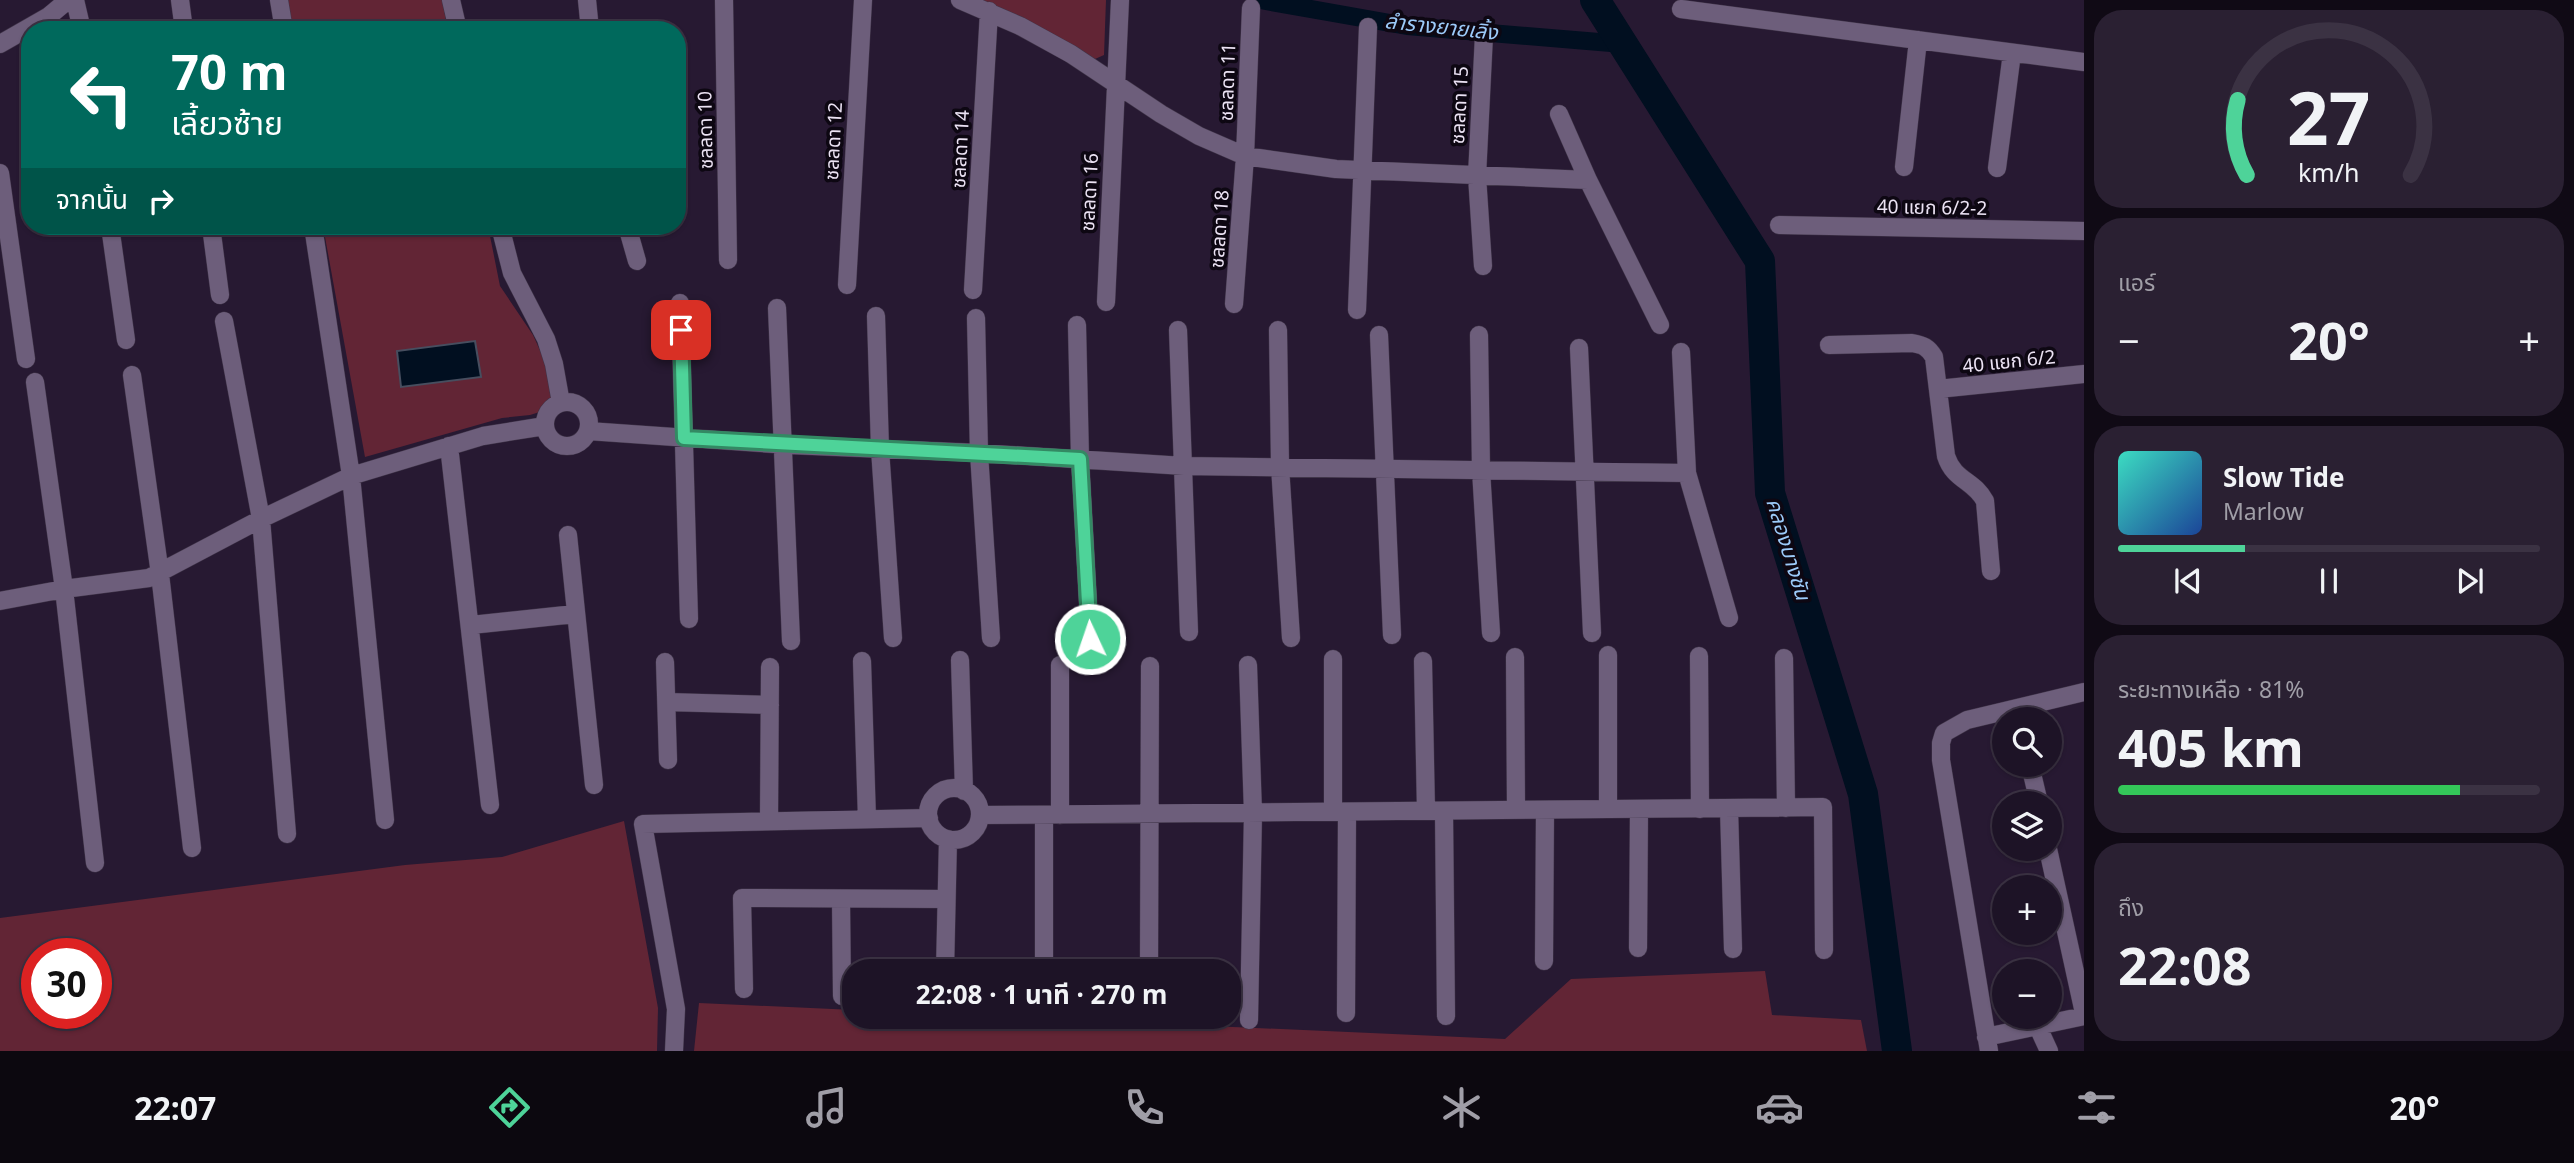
<!DOCTYPE html>
<html lang="th">
<meta charset="utf-8">
<style>
:root{--surface:#1d1326;--page:#2a2032;--text:#f1f3f6;--muted:#a09ea7;--line:#3b3243;--accent:#4ed399}
body{margin:0;font-family:"Noto Sans","Noto Sans Thai",sans-serif;background:var(--page);color:var(--text);height:100vh;display:flex;flex-direction:column;font-size:26px;white-space:nowrap}
*{box-sizing:border-box;margin:0}
p{font-size:23px;color:var(--muted)}
.icon{flex:none;width:38px;height:38px;fill:none;stroke:currentColor;stroke-width:2;stroke-linecap:round;stroke-linejoin:round}
.map{position:relative;flex:1;overflow:hidden}
.drawer{display:flex;flex-direction:column;gap:10px;padding:10px;background:#100a15;width:490px}
.drawer>*{flex:none}
.guide{position:absolute;left:21px;top:21px;width:665px;height:214px;border-radius:28px;box-shadow:0 2px 5px #0004,0 0 0 2px var(--line);background:#00695c;color:#fff;overflow:hidden}
.tools{position:absolute;left:1992px;top:707px;display:grid;gap:14px}
.tools a{display:grid;place-items:center;width:70px;height:70px;border-radius:50%;background:var(--surface);box-shadow:0 2px 5px #0004,0 0 0 2px var(--line);font-size:35px}
.speed{position:absolute;left:21px;top:938px;display:flex;gap:14px;font-size:35px;font-weight:700;text-align:center}
.speed>*{display:grid;place-content:center;width:91px;height:91px;border-radius:50%;background:var(--surface);box-shadow:0 2px 5px #0004,0 0 0 2px var(--line);line-height:1}
.speed .limit{border:10px solid #d22;background:#fff;color:#111}
.pin{position:absolute;display:grid;place-items:center;width:60px;height:60px;color:#fff;margin:-30px;border-radius:14px;box-shadow:0 4px 10px #0006}
.me{position:absolute;width:77px;margin:-38px;rotate:357deg;stroke-linejoin:round;filter:drop-shadow(0 0 5px #0008)}
.turn{display:flex;align-items:center;gap:24px;height:147px;padding:0 35px;font-size:32px}
.turn .icon{width:91px;height:91px;stroke-width:2.5}
.turn b{display:block;font-size:49px;line-height:60px}
.then{display:flex;align-items:center;height:66px;padding:0 35px;background:#0003;gap:14px;font-size:26px}
.big{font-size:52px;font-weight:700;line-height:1.1}
.drawer .card{flex:1;display:flex;flex-direction:column;justify-content:center;gap:10px;min-width:0;padding:0 24px;border-radius:28px;background:var(--page)}
.drawer .dial{align-items:center;gap:0}
.dial svg{height:182px;overflow:visible;fill:none;stroke:var(--line);stroke-width:7;stroke-linecap:round;text-anchor:middle}
.dial text{fill:var(--text);stroke:none}
.song{display:flex;align-items:center;gap:21px}
.cover{width:84px;height:84px;border-radius:10px;background:linear-gradient(135deg,hsl(170 70% 55%),hsl(220 70% 35%))}
.played{height:7px;border-radius:4px;background:linear-gradient(90deg,var(--accent) 30%,var(--line) 30%)}
.keys{display:flex;justify-content:space-around;direction:ltr}
.heat{display:flex;justify-content:space-between;align-items:center;font-size:38px;direction:ltr}
.charge{height:10px;border-radius:5px;background:linear-gradient(90deg,#34c759 81%,var(--line) 0)}
.trip{position:absolute;left:842px;top:959px;width:399px;height:70px;border-radius:28px;background:var(--surface);box-shadow:0 2px 5px #0004,0 0 0 2px var(--line);font-weight:700;line-height:70px;text-align:center}
.menu{display:flex;height:112px;justify-content:space-around;align-items:center;background:#0c080f;color:var(--muted)}
.menu .icon{width:49px;height:49px}
.menu .active{color:var(--accent)}
.menu b{font-size:32px;color:var(--text)}
main{display:flex;flex:1;min-height:0}
.map>svg:first-child{display:block}
.green{fill:#622535;fill-rule:evenodd}
.water{fill:#010f20;stroke:#474e5f;stroke-width:2}
.lines{fill:none;stroke-linecap:round;stroke-linejoin:round}
.canal{stroke:#010f20;stroke-width:18}
.river{stroke:#010f20;stroke-width:30}
.minor-casing{stroke:#403549;stroke-width:19}
.minor{stroke:#6d5e7b;stroke-width:18}
.route-casing{stroke:#338963;stroke-width:18}
.route{stroke:#4ed399;stroke-width:12}
.labels{text-anchor:middle;stroke-width:7;stroke-linejoin:round;paint-order:stroke}
.street-label{font-size:19px;fill:#ebe2f3;stroke:#0d0712}
.water-label{font-size:21px;font-style:italic;fill:#9ccaf9;stroke:#0d0712}
</style>
<main>
<div class="map">
<svg width="2084" height="1051" viewBox="0 0 2084 1051">
<rect width="100%" height="100%" fill="#271932"/>
<path class="green" d="M282,0H442L448,30H288Z
M970,0H1106L1104,55L1095,59Z
M323,226H488L500,286L533,335L558,390L546,410L530,415L502,418L365,457Z
M624,821L658,1008L657,1051H0V918L405,865L502,857ZM37,954H96V1013H37Z
M1765,971L1772,1015L1861,1020L1867,1051H694L699,1003L854,1010V1017H1009L1505,1039L1571,979Z"/>
<path class="water" d="M475,341L481,377L401,387L397,351Z"/>
<g class="lines">
<path class="canal" d="M1260,0L1407,26L1623,44"/>
<path class="river" d="M1595,0L1760,261L1770,493L1863,794L1897,1051"/>
<defs>
<path id="minor" d="M75,0L82,30
M180,0L184,30
M279,0L284,30
M451,0L458,30
M587,0L590,30
M724,0L728,260
M960,0L1020,26L1071,54L1161,114L1199,136L1245,156L1336,169L1588,180L1660,325
M1681,9L2084,62
M0,44L49,16L68,0
M1559,114L1588,180
M1904,167L1918,40
M1997,168L2012,53
M0,173L26,359
M1779,225L2084,231
M110,226L126,340
M211,226L220,295
M313,226L351,476L385,820
M500,226L512,273L546,339L554,364L561,403
M627,226L637,261
M1483,266L1477,176L1484,35
M847,285L863,0
M973,290L989,11
M1106,302L1120,0
M680,303L689,619
M1234,304L1245,156L1251,8
M777,308L791,641
M1357,310L1368,27
M876,316L880,449L893,638
M976,318L979,453L991,638
M224,321L261,519L287,834
M1077,325L1080,459L1090,639
M1178,330L1189,632
M1278,330L1280,466L1291,638
M1379,335L1392,635
M1479,335L1481,470L1491,633
M1829,345L1912,343C1923,345 1928,347 1934,357L1946,456C1954,481 1974,480 1985,501L1991,571
M1579,348L1592,633
M1681,352L1687,473L1729,618
M132,375L160,574L192,848
M35,382L64,589L95,863
M1938,389L2084,374
M545 424a22 22 0 1 1 44 0a22 22 0 1 1-44 0Z
M588,431L789,445L979,453L1184,466L1687,473
M449,446L490,805
M568,535L594,785
M0,601L64,589L149,578L261,519L351,476L483,436L545,426
M471,625L575,614
M1608,655V809
M1699,656L1700,809
M1515,657L1516,810
M1784,658L1786,808
M960,660L964,791
M862,661L867,819
M1423,661L1426,811
M665,662L668,760
M1248,665L1253,813L1249,1020
M667,702L770,705
M2030,765L2039,803
M928 814a26 26 0 1 1 52 0a26 26 0 1 1-52 0Z
M1729,808L1733,949
M1444,811L1446,1016
M1333,812V659
M980,815L1823,807L1824,950
M1044,815V971
M1060,815V665
M769,821L770,667
M2048,849L2084,1013
M841,899L842,996
M1638,948L1639,809
M1544,961L1545,810
M945,971L948,839
M1149,971L1150,666
M744,989L742,898L946,899
M1346,1013L1347,812
M2038,1027L2049,1051
M1986,1037L2084,1016
M674,1051L676,1009L643,824L929,818
M1989,1051L1941,760V743L1944,733L1967,720L2084,692"/>
</defs>
<use href="#minor" class="minor-casing"/>
<use href="#minor" class="minor"/>
</g>
<g class="lines">
<defs>
<path id="route" d="M681,330L684,438L1080,459L1090,639"/>
</defs>
<use href="#route" class="route-casing"/>
<use href="#route" class="route"/>
</g>
<g class="labels">
<g class="street-label">
<text transform="translate(1227 82) rotate(-88)" y="7">ชลลดา 11</text>
<text transform="translate(1459 105) rotate(-87)" y="7">ชลลดา 15</text>
<text transform="translate(705 130) rotate(-91)" y="7">ชลลดา 10</text>
<text transform="translate(833 141) rotate(-87)" y="7">ชลลดา 12</text>
<text transform="translate(960 149) rotate(-87)" y="7">ชลลดา 14</text>
<text transform="translate(1089 192) rotate(-87)" y="7">ชลลดา 16</text>
<text transform="translate(1932 207) rotate(1)" y="7">40 แยก 6/2-2</text>
<text transform="translate(1219 229) rotate(-86)" y="7">ชลลดา 18</text>
<text transform="translate(2009 361) rotate(-6)" y="7">40 แยก 6/2</text>
</g>
<g class="water-label">
<text transform="translate(1441 27) rotate(6)" y="7">ลำรางยายเลิ้ง</text>
<text transform="translate(1788 549) rotate(73)" y="7">คลองบางชัน</text>
</g>
</g>
</svg>
<div class="tools">
<a><svg class="icon" aria-label="search" viewBox="0 0 24 24"><circle cx="10" cy="10" r="6"/><path d="M15 15l6 6"/></svg></a>
<a><svg class="icon" aria-label="layers" viewBox="0 0 24 24"><path d="M12 4l9 5-9 5-9-5zM3 14l9 5 9-5"/></svg></a>
<a>+</a>
<a>−</a>
</div>
<div class="speed"><div class="limit">30</div></div>
<div class="pin" style="left:681px;top:330px;background:#d93025"><svg class="icon" aria-label="arrive" viewBox="0 0 24 24"><path d="M6 21V4h12l-3 4 3 4H6"/></svg></div>
<svg class="me" style="left:1090px;top:639px" viewBox="-20 -20 40 40"><circle r="17" fill="#4ed399" stroke="#fff" stroke-width="3"/><path d="M0-11L8 9 0 5-8 9z" fill="#fff"/></svg>
<div class="trip">22:08 · 1 นาที · 270 m</div>
<div class="guide">
<div class="turn"><svg class="icon" aria-label="left" viewBox="0 0 24 24"><path d="M17 20v-9H6M10 6l-5 5 5 5"/></svg><div><b>70 m</b>เลี้ยวซ้าย</div></div>
<div class="then">จากนั้น<svg class="icon" aria-label="right" viewBox="0 0 24 24"><path d="M7 20v-9h11M14 6l5 5-5 5"/></svg></div>
</div>
</div>
<section class="drawer">
<div class="card dial"><svg viewBox="0 0 100 80">
<path d="M14 69A42 42 0 1 1 86 69"/>
<path d="M14 69A42 42 0 0 1 10 36" stroke="#4ed399"/>
<text x="50" y="56" font-size="32" font-weight="700">27</text>
<text x="50" y="72" font-size="11">km/h</text>
</svg></div>
<div class="card"><p>แอร์</p>
<div class="heat"><a>−</a><b class="big">20°</b><a>+</a></div>
</div>
<div class="card">
<div class="song"><i class="cover"></i><div><b>Slow Tide</b><p>Marlow</p></div></div>
<div class="played"></div>
<div class="keys"><svg class="icon" aria-label="previous" viewBox="0 0 24 24"><path d="M18 5L8 12l10 7zM5 5v14"/></svg><svg class="icon" aria-label="pause" viewBox="0 0 24 24"><path d="M8 5v14M16 5v14"/></svg><svg class="icon" aria-label="next" viewBox="0 0 24 24"><path d="M6 5l10 7-10 7zM19 5v14"/></svg></div>
</div>
<div class="card"><p>ระยะทางเหลือ · 81%</p><b class="big">405 km</b><div class="charge"></div></div>
<div class="card"><p>ถึง</p><b class="big">22:08</b></div>
</section>
</main>
<nav class="menu">
<b>22:07</b>
<svg class="icon active" aria-label="directions" viewBox="0 0 24 24"><path d="M12 3l9 9-9 9-9-9zM9 14v-3h6M13 9l2 2-2 2"/></svg>
<svg class="icon" aria-label="music" viewBox="0 0 24 24"><path d="M9 18V5l10-2v13"/><circle cx="6" cy="18" r="3"/><circle cx="16" cy="16" r="3"/></svg>
<svg class="icon" aria-label="phone" viewBox="0 0 24 24"><path d="M5 4h4l2 5-3 2q2 4 5 5l2-3 5 2v4C11 20 4 13 5 4z"/></svg>
<svg class="icon" aria-label="climate" viewBox="0 0 24 24"><path d="M12 3v18M4 7l16 10M4 17L20 7"/></svg>
<svg class="icon" aria-label="car" viewBox="0 0 24 24"><path d="M5 17H2v-5l4-1 3-4h7l3 4 3 1v5h-3M9 17h6M6 11h13"/><circle cx="7" cy="17" r="2"/><circle cx="17" cy="17" r="2"/></svg>
<svg class="icon" aria-label="filters" viewBox="0 0 24 24"><path d="M4 7h16M4 17h16"/><circle cx="9" cy="7" r="2"/><circle cx="15" cy="17" r="2"/></svg>
<b>20°</b>
</nav>
